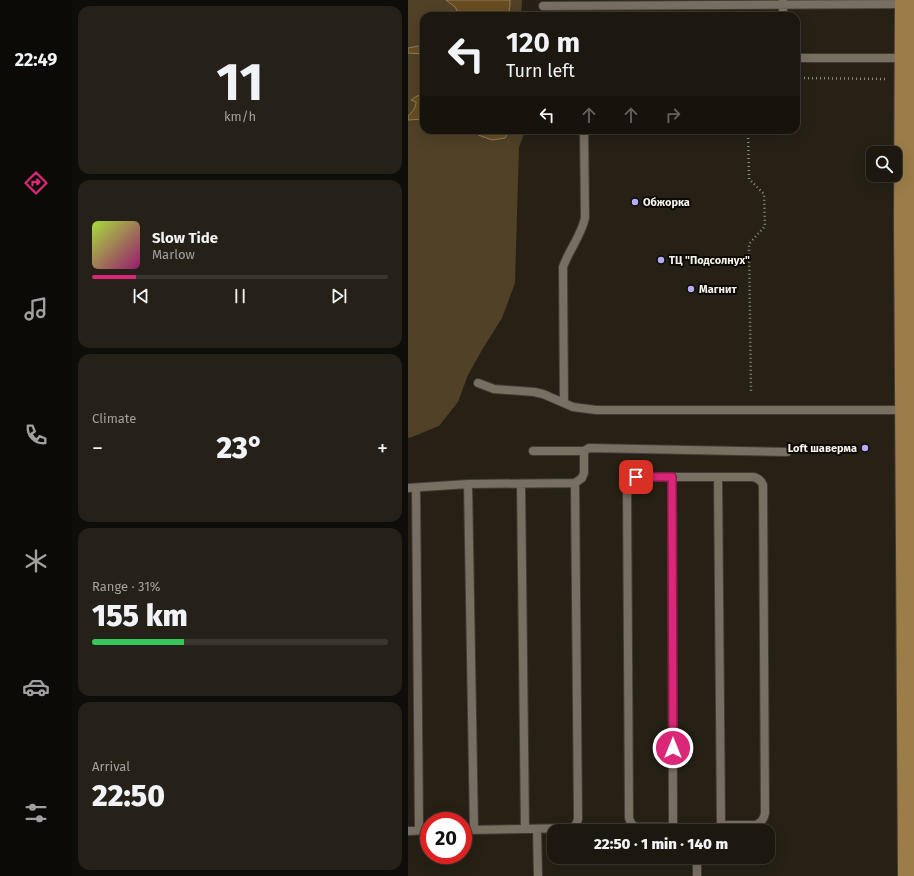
<!DOCTYPE html>
<meta charset="utf-8">
<style>
:root{--surface:#1c1810;--page:#252119;--text:#f1f3f6;--muted:#a0a09f;--line:#3a3730;--accent:#db2777}
body{margin:0;font-family:"Fira Sans",sans-serif;background:var(--page);color:var(--text);height:100vh;display:flex;flex-direction:column;font-size:15px;white-space:nowrap}
*{box-sizing:border-box;margin:0}
p{font-size:13px;color:var(--muted)}
.icon{flex:none;width:22px;height:22px;fill:none;stroke:currentColor;stroke-width:2;stroke-linecap:round;stroke-linejoin:round}
.map{position:relative;flex:1;overflow:hidden}
.sheet{display:flex;flex-direction:column;gap:6px;padding:6px;background:#0f0d09;width:336px}
.sheet>*{flex:none}
.banner{position:absolute;left:12px;top:12px;width:380px;height:122px;border-radius:12px;box-shadow:0 4px 16px #0002,0 0 0 1px var(--line);background:#1c1810;color:var(--text);overflow:hidden}
.buttons{position:absolute;left:458px;top:146px;display:grid;gap:8px}
.buttons a{display:grid;place-items:center;width:36px;height:36px;border-radius:8px;background:var(--surface);box-shadow:0 4px 16px #0002,0 0 0 1px var(--line);font-size:20px}
.speed{position:absolute;left:12px;top:812px;display:flex;gap:8px;font-size:20px;font-weight:700;text-align:center}
.speed>*{display:grid;place-content:center;width:52px;height:52px;border-radius:50%;background:var(--surface);box-shadow:0 4px 16px #0002,0 0 0 1px var(--line);line-height:1}
.speed .limit{border:6px solid #d22;background:#fff;color:#111}
.pin{position:absolute;display:grid;place-items:center;width:34px;height:34px;color:#fff;margin:-17px;border-radius:8px;box-shadow:0 2px 6px #0006}
.me{position:absolute;width:44px;margin:-22px;rotate:0deg;stroke-linejoin:round;filter:drop-shadow(0 0 3px #0008)}
.turn{display:flex;align-items:center;gap:14px;height:84px;padding:0 20px;font-size:18px}
.turn .icon{width:52px;height:52px;stroke-width:2.5}
.turn b{display:block;font-size:28px;line-height:34px}
.lanes{display:flex;align-items:center;height:38px;padding:0 20px;background:#0003;justify-content:center;gap:20px;direction:ltr}
.lanes .off{opacity:.35}
.big{font-size:30px;font-weight:800;line-height:1.1}
.sheet .widget{flex:1;display:flex;flex-direction:column;justify-content:center;gap:6px;min-width:0;padding:0 14px;border-radius:12px;background:var(--page)}
.sheet .dial{align-items:center;gap:0}
.dial b{font-size:52px;line-height:1}
.song{display:flex;align-items:center;gap:12px}
.cover{width:48px;height:48px;border-radius:6px;background:linear-gradient(135deg,hsl(80 70% 55%),hsl(320 70% 35%))}
.played{height:4px;border-radius:2px;background:linear-gradient(90deg,var(--accent) 15%,var(--line) 15%)}
.keys{display:flex;justify-content:space-around;direction:ltr}
.heat{display:flex;justify-content:space-between;align-items:center;font-size:22px;direction:ltr}
.charge{height:6px;border-radius:3px;background:linear-gradient(90deg,#34c759 31%,var(--line) 0)}
.trip{position:absolute;left:139px;top:824px;width:228px;height:40px;border-radius:12px;background:var(--surface);box-shadow:0 4px 16px #0002,0 0 0 1px var(--line);font-weight:800;line-height:40px;text-align:center}
main{display:flex;flex:1;min-height:0}
.menu{display:flex;flex-direction:column;width:72px;justify-content:space-around;align-items:center;background:#0b0a06;color:var(--muted)}
.menu .icon{width:28px;height:28px}
.menu .on{color:var(--accent)}
.menu b{font-size:18px;color:var(--text)}
.map>svg:first-child{display:block}
.green{fill:#504127}
.water{fill:#674d20;stroke:#927f5d}
.lines{fill:none;stroke-linecap:round;stroke-linejoin:round}
.lane-casing{stroke:#423c36;stroke-width:10}
.primary-casing{stroke:#423c36;stroke-width:24}
.path{stroke:#908b82;stroke-width:2.5;stroke-dasharray:1 3;stroke-linecap:butt}
.lane{stroke:#776f62;stroke-width:8}
.primary{stroke:#9c7d48;stroke-width:22}
.route-casing{stroke:#8e194d;stroke-width:10}
.route{stroke:#db2777;stroke-width:7}
.poi-dot{fill:#b4acf9;stroke:#0d0a06;stroke-width:1.5}
.labels{text-anchor:middle;stroke-width:4;stroke-linejoin:round;paint-order:stroke}
.poi-label{font-size:11px;font-weight:bold;fill:#f7f3ec;stroke:#0d0a06;text-anchor:start}
</style>
<main>
<nav class="menu">
<b>22:49</b>
<svg class="icon on" aria-label="directions" viewBox="0 0 24 24"><path d="M12 3l9 9-9 9-9-9zM9 14v-3h6M13 9l2 2-2 2"/></svg>
<svg class="icon" aria-label="music" viewBox="0 0 24 24"><path d="M9 18V5l10-2v13"/><circle cx="6" cy="18" r="3"/><circle cx="16" cy="16" r="3"/></svg>
<svg class="icon" aria-label="phone" viewBox="0 0 24 24"><path d="M5 4h4l2 5-3 2q2 4 5 5l2-3 5 2v4C11 20 4 13 5 4z"/></svg>
<svg class="icon" aria-label="climate" viewBox="0 0 24 24"><path d="M12 3v18M4 7l16 10M4 17L20 7"/></svg>
<svg class="icon" aria-label="car" viewBox="0 0 24 24"><path d="M5 17H2v-5l4-1 3-4h7l3 4 3 1v5h-3M9 17h6M6 11h13"/><circle cx="7" cy="17" r="2"/><circle cx="17" cy="17" r="2"/></svg>
<svg class="icon" aria-label="filters" viewBox="0 0 24 24"><path d="M4 7h16M4 17h16"/><circle cx="9" cy="7" r="2"/><circle cx="15" cy="17" r="2"/></svg>
</nav>
<section class="sheet">
<div class="widget dial"><b>11</b><p>km/h</p></div>
<div class="widget">
<div class="song"><i class="cover"></i><div><b>Slow Tide</b><p>Marlow</p></div></div>
<div class="played"></div>
<div class="keys"><svg class="icon" aria-label="previous" viewBox="0 0 24 24"><path d="M18 5L8 12l10 7zM5 5v14"/></svg><svg class="icon" aria-label="pause" viewBox="0 0 24 24"><path d="M8 5v14M16 5v14"/></svg><svg class="icon" aria-label="next" viewBox="0 0 24 24"><path d="M6 5l10 7-10 7zM19 5v14"/></svg></div>
</div>
<div class="widget"><p>Climate</p>
<div class="heat"><a>−</a><b class="big">23°</b><a>+</a></div>
</div>
<div class="widget"><p>Range · 31%</p><b class="big">155 km</b><div class="charge"></div></div>
<div class="widget"><p>Arrival</p><b class="big">22:50</b></div>
</section>
<div class="map">
<svg width="506" height="876" viewBox="0 0 506 876">
<rect width="100%" height="100%" fill="#262015"/>
<path class="green" d="M0,0H38L47,7L52,16H16V45L0,48Z
M102,0H114L113,16H97C102,13 102,6 102,0Z
M0,53L16,54V94L9,96L3,100L8,102C8,108 4,112 0,116Z
M16,119V130H59L73,136L101,132L100,130H117L116,134L111,147L107,283L94,318L74,350L60,375L50,402L31,426L4,437L0,438V120Z"/>
<path class="water" d="M38,0H102C102,6 102,13 97,16H52L47,7Z
M16,45V54L0,53V48Z
M16,94V119L0,120V116C4,112 8,108 8,102L3,100L9,96Z
M59,130H100L101,132L97,138L84,140L73,136Z"/>
<g class="lines">
<defs>
<path id="lane" d="M375,0V16
M135,6L497,4
M388,58H497
M70,383L86,389L126,392L135,394L165,407L188,410H497
M156,403L155,267C161,250 173,236 177,218L176,130
M176,451L181,448L379,452
M264,477L265,827
M310,477L313,825
M60,484L66,830
M113,484L117,829
M0,488L60,484L167,483L174,478L176,473V451H125
M8,488L11,830
M129,829L130,876
M55,830L163,828L168,825L170,819L167,483
M0,831L21,830
M274,831L265,827H230C224,826 223,824 221,818L219,487C221,482 223,479 228,477H345C350,478 353,480 355,485L357,813C356,819 354,822 348,825H313L302,831
M289,857V876"/>
<path id="primary" d="M498,0L497,223L501,876"/>
</defs>
<use href="#lane" class="lane-casing"/>
<use href="#primary" class="primary-casing"/>
<path class="path" d="M388,78L480,79
M340,130L341,179L356,194L357,226L341,244L343,391"/>
<use href="#lane" class="lane"/>
<use href="#primary" class="primary"/>
</g>
<g class="lines">
<defs>
<path id="route" d="M228,477H264L265,748"/>
</defs>
<use href="#route" class="route-casing"/>
<use href="#route" class="route"/>
</g>
<g class="poi-dot">
<circle cx="227" cy="202" r="4"/>
<circle cx="253" cy="260" r="4"/>
<circle cx="283" cy="289" r="4"/>
<circle cx="457" cy="448" r="4"/>
</g>
<g class="labels">
<g class="poi-label">
<text x="235" y="206">Обжорка</text>
<text x="261" y="264">ТЦ "Подсолнух"</text>
<text x="291" y="293">Магнит</text>
<text x="449" y="452" text-anchor="end">Loft шаверма</text>
</g>
</g>
</svg>
<div class="buttons">
<a><svg class="icon" aria-label="search" viewBox="0 0 24 24"><circle cx="10" cy="10" r="6"/><path d="M15 15l6 6"/></svg></a>
</div>
<div class="speed"><div class="limit">20</div></div>
<div class="pin" style="left:228px;top:477px;background:#d93025"><svg class="icon" aria-label="arrive" viewBox="0 0 24 24"><path d="M6 21V4h12l-3 4 3 4H6"/></svg></div>
<svg class="me" style="left:265px;top:748px" viewBox="-20 -20 40 40"><circle r="17" fill="#db2777" stroke="#fff" stroke-width="3"/><path d="M0-11L8 9 0 5-8 9z" fill="#fff"/></svg>
<div class="trip">22:50 · 1 min · 140 m</div>
<div class="banner">
<div class="turn"><svg class="icon" aria-label="left" viewBox="0 0 24 24"><path d="M17 20v-9H6M10 6l-5 5 5 5"/></svg><div><b>120 m</b>Turn left</div></div>
<div class="lanes"><svg class="icon" aria-label="left" viewBox="0 0 24 24"><path d="M17 20v-9H6M10 6l-5 5 5 5"/></svg><svg class="icon off" aria-label="ahead" viewBox="0 0 24 24"><path d="M12 20V5M6 11l6-6 6 6"/></svg><svg class="icon off" aria-label="ahead" viewBox="0 0 24 24"><path d="M12 20V5M6 11l6-6 6 6"/></svg><svg class="icon off" aria-label="right" viewBox="0 0 24 24"><path d="M7 20v-9h11M14 6l5 5-5 5"/></svg></div>
</div>
</div>
</main>
